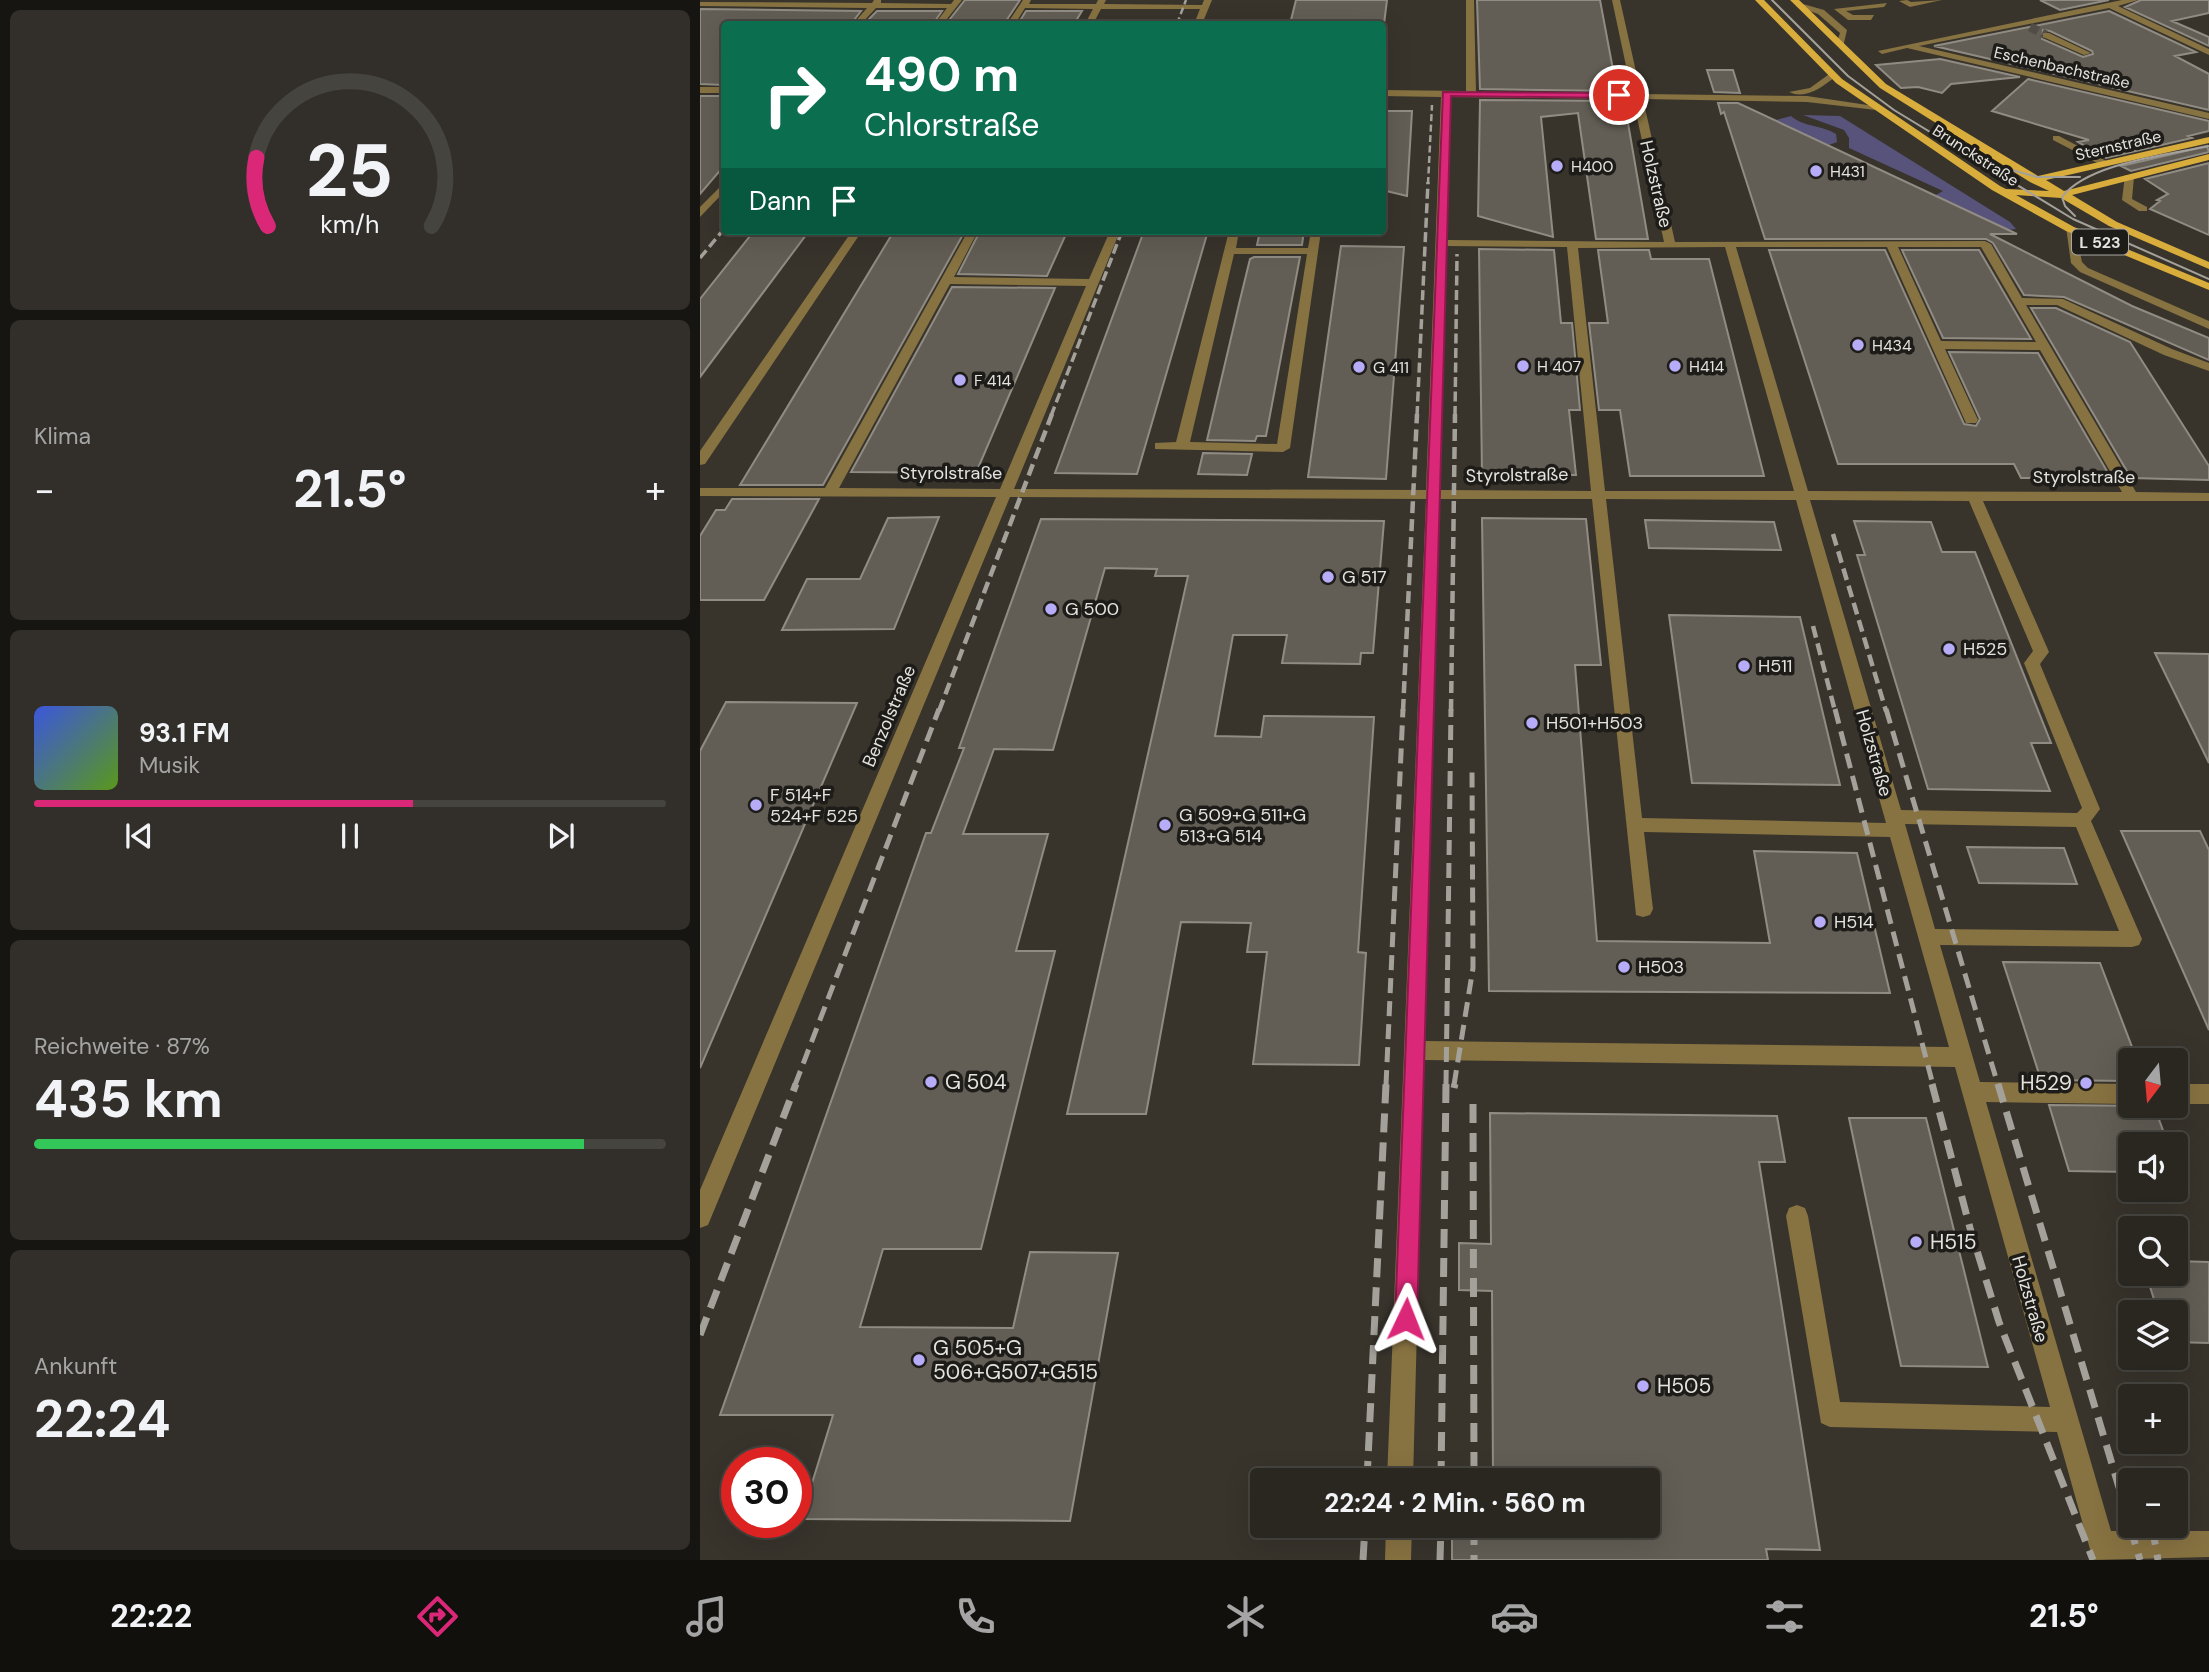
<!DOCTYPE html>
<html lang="de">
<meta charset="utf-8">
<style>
:root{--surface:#2a2721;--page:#322f2a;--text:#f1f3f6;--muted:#a5a5a5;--line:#46443f;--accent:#db2777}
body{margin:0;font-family:"DM Sans",sans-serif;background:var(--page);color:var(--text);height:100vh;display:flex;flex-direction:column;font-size:26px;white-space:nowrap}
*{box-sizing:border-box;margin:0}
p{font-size:23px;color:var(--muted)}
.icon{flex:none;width:38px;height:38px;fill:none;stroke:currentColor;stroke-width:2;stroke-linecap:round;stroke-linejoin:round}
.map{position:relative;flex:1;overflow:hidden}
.details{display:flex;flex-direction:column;gap:10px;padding:10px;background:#171512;width:700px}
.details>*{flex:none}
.banner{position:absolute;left:21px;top:21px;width:665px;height:214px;border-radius:7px;box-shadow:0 7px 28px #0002,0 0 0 2px var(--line);background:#0b6e4f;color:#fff;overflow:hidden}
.needle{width:46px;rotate:196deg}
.controls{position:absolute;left:1418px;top:1048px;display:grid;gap:14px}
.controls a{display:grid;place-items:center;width:70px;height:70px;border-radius:7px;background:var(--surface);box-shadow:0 7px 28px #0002,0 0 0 2px var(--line);font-size:35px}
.speed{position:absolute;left:21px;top:1447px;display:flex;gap:14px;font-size:35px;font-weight:700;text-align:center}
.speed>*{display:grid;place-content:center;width:91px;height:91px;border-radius:50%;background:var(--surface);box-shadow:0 7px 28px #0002,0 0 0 2px var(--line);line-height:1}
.speed .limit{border:10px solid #d22;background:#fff;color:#111}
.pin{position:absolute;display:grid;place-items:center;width:60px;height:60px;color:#fff;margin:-30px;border:4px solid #fff;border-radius:50%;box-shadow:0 2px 7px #0007}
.me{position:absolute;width:77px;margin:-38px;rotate:2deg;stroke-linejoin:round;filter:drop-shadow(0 0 5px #0008)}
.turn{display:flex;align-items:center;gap:24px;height:147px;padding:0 28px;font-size:32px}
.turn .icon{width:91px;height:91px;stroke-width:2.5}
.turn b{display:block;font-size:49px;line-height:60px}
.then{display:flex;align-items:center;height:66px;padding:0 28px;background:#0003;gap:14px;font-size:26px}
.big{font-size:52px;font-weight:700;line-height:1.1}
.details .card{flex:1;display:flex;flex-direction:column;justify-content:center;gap:10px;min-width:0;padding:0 24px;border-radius:10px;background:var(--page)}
.details .dial{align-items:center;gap:0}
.dial svg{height:182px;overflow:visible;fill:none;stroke:var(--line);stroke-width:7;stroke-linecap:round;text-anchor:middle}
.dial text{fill:var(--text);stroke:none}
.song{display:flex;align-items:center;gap:21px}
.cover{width:84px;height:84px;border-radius:10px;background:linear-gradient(135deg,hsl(230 70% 55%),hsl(90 70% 35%))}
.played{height:7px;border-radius:4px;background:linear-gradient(90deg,var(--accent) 60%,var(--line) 60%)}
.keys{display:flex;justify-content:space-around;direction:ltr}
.heat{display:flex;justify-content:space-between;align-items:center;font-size:38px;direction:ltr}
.charge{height:10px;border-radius:5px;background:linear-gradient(90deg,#34c759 87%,var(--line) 0)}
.trip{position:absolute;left:550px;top:1468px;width:410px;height:70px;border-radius:7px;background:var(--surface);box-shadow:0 7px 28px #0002,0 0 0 2px var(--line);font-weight:700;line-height:70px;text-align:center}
.tabs{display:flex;height:112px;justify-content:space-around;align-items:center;background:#11100d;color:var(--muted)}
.tabs .icon{width:49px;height:49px}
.tabs .active{color:var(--accent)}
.tabs b{font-size:32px;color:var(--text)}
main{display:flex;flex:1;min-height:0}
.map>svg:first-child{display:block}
.green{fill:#58537a}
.building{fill:#625e55;stroke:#918c83;stroke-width:2;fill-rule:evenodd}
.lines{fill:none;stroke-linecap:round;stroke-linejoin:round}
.minor-tunnel{stroke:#524e47;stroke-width:9;stroke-dasharray:9 4.5;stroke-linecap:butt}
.minor{fill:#877241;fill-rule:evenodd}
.major{fill:#d9ad3c;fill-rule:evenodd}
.tram{stroke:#a4a19b;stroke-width:2}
.rail-far4{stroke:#a4a19b;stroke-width:2.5;stroke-dasharray:7 3.5;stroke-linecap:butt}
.rail-far3{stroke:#a4a19b;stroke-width:3.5;stroke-dasharray:10 4.5;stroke-linecap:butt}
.rail-far2{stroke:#a4a19b;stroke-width:4.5;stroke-dasharray:12 6;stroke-linecap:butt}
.rail-far1{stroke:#a4a19b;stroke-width:5;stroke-dasharray:15 8;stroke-linecap:butt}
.rail{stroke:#a4a19b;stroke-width:7;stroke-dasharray:19 10;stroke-linecap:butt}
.route{fill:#db2777;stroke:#8e194d;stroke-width:2}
.poi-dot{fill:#b6acf8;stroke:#1e1c18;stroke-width:2.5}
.labels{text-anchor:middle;stroke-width:7;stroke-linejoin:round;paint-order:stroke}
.far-street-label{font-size:16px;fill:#e5e3de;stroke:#1e1c18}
.far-poi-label{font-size:16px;fill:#e5e3de;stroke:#1e1c18;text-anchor:start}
.shield{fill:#1e1c18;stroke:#a9a7a3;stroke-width:2}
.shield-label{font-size:16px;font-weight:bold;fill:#e5e3de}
.street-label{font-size:18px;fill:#e5e3de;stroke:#1e1c18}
.poi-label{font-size:18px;fill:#e5e3de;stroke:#1e1c18;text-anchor:start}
.near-poi-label{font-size:21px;fill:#e5e3de;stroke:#1e1c18;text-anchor:start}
</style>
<main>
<section class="details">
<div class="card dial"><svg viewBox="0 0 100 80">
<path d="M14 69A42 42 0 1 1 86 69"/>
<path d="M14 69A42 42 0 0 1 9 39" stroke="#db2777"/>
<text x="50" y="56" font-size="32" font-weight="700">25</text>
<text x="50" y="72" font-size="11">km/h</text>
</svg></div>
<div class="card"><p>Klima</p>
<div class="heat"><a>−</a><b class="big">21.5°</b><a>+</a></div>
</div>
<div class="card">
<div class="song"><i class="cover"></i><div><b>93.1 FM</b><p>Musik</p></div></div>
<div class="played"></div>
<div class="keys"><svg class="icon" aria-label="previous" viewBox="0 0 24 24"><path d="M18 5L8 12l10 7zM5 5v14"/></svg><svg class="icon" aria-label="pause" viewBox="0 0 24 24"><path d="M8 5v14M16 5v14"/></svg><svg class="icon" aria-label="next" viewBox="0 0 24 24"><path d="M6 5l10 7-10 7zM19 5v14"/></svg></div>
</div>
<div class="card"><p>Reichweite · 87%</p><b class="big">435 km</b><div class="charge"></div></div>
<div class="card"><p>Ankunft</p><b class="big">22:24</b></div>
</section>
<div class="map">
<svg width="1509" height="1560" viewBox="0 0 1509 1560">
<rect width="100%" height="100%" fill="#38342c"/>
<path class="green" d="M1103,115L1140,116L1310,222L1316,229L1307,230L1234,196L1243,191L1149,148V138L1144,130Z
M1091,116C1103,127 1122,125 1136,134L1137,142L1126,146L1072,121Z"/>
<path class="building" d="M265,0H320L304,24H246Z
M596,0H687L684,24H590Z
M777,0H900L917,91L780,89Z
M1340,0H1409L1360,10Z
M1441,0H1509V13L1472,21L1509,37V46L1425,7Z
M0,9L161,11L151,24H24V85L0,84Z
M177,11H242L233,24H164Z
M326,11H382L374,24H318Z
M1409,11L1496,52L1475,56L1509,74V110L1234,46ZM1343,30L1350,31L1392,51L1393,54L1383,57L1342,39Z
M1240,59L1320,77L1251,84L1242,93L1218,87L1201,88L1176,65Z
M1007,70H1033L1040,93L1014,92Z
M1328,79L1509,121V131L1488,136L1492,138L1406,158L1378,142L1389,140L1292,111Z
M24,96V166L0,194V96Z
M780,100L919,101L922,116L927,117L948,239H896L878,113L841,117L853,237L778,216Z
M1018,103H1038L1317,234H1290L1432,306L1509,338V360L1364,297L1324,295L1293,243L1286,239H1065L1024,112L1021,114Z
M682,111H712L707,196L682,190Z
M1507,146L1509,152L1431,171L1421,166Z
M1509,163V235L1450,209L1460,201L1457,200L1468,194L1445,179Z
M54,231H109L0,377V299Z
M194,231H265L123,485H40Z
M280,231H298L367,232L347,276L258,274Z
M444,231H508L437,474L355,473Z
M560,231H604L602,245H557Z
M641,246L704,247L686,479L608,477Z
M779,249L854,250L861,323H872L880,410H869L876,475H782Z
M898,250H949L951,259H1009L1064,476H930L920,410H899L889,323H908Z
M1069,250H1185L1264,424L1276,426L1280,419L1249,352L1338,353L1411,478H1321L1314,464H1138Z
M1202,250H1279L1331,339L1243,338Z
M554,257H600L566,436H557L555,441L507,440L539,304L550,259Z
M252,287L355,288L276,473L151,472Z
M1331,308H1356L1430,342L1509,466V480L1431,478Z
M503,453L552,454L547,475L498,474Z
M32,499H119L64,600H0V536L16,510H25Z
M239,517L194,629L82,630L107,579H160L188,518Z
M782,518L886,519L901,665H875L897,941L1070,943L1054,851L1157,853L1190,993L789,991Z
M341,519L684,521L673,653H661L660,664L582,663L587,635H533L515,736L561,737L564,716L674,717L658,952L666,953L659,1065L553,1064L567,952H547L551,923L481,922L446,1114H367L488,576H455L457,569L405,568L353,750L294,749L263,834H348L316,951H355L281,1249H183L160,1327L313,1328L330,1252L418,1253L370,1521L101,1519L133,1415H20L226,833H231L264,748H259Z
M945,520L1074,522L1081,550L949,548Z
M1154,521L1231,522L1242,552H1275L1351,743H1331L1350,791L1228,789L1157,555H1165Z
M969,615L1100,617L1140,785L992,783Z
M1455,653L1509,654V763Z
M26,702L157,703L0,1068V751Z
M1421,831H1500L1509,850V1030Z
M1267,847L1364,848L1377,884L1279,883Z
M1303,962L1400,963L1437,1060H1430V1081L1341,1080Z
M1349,1105L1454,1106L1468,1144H1430V1172L1369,1171Z
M790,1113L1077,1116L1085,1162H1059L1120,1550L1066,1549L1068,1560H752V1531L794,1532V1526H947V1480H793L792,1291L759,1290V1243L791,1244Z
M1149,1118H1226L1288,1367L1201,1366Z
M1475,1261L1509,1262V1343L1475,1342V1312H1458L1446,1274H1475Z"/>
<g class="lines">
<path class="minor-tunnel" d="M1330,27L1346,35"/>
<path class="minor" d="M174,0H181V3L251,4L254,0H262L243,24H235L247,8H176L161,24H153L167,8L0,6V2L172,3Z
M323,0H331L329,4H396L398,0H406L404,4L502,5L504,0H512L502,24H494L500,9H401L393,24H385L393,9L325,8L315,24H307Z
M766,0H774L776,92L932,94L912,0H920L941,94L1107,96L1181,107L1176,110L1107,102L943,99L975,242L1285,241L1291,244L1322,298L1363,299L1472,349L1509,363V371L1464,355L1357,305H1326L1436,492L1509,493V501H1283L1349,652L1340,664L1400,809L1391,821L1442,939L1439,945L1432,947L1240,945L1280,1082L1430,1084V1104L1286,1102L1411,1531H1509V1557L1393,1560L1357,1432L1130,1427L1121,1423L1086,1216L1089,1208L1097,1205L1105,1208L1108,1216L1140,1402L1350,1407L1255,1067L724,1060L713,1480H687L726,499L310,497L8,1225L0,1228V1190L296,497L0,496V488H125L268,231H278L254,277L389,279L410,231H420L314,489L726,490L741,97L682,96V90L766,91ZM751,97L933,99L964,242L747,240ZM746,246L867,247L891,491L740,490ZM1025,247L1094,491H905L878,248ZM1036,247H1187L1266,423H1276L1278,420L1245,349L1340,350L1422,492L1108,491ZM1198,247H1281L1336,342L1241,341ZM250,284L386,286L300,489L139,488ZM740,499H892L936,915L943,917L950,915L953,909L944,832L1190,837L1249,1047L725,1041ZM906,499L1096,500L1186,823L942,818ZM1110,500L1269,501L1333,651L1324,663L1382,808L1377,813L1201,810ZM1205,824L1376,827L1419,931L1235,929Z
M1207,0L1211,2L1242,0L1210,7L1199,1Z
M1422,0H1438L1418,6L1509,49V55L1409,8L1219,46L1509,113V119L1207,48L1182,54L1178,51Z
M1096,2L1124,10L1147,30L1143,47L1136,45L1140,33L1118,14L1096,6Z
M1187,3L1184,7L1146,11L1153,15H1174L1171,20H1148L1134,9Z
M1343,33H1349L1391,53L1384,55L1343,37Z
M1132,72L1135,77C1122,87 1106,100 1089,92L1110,88Z
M0,87H24V93H0Z
M1353,136H1359L1412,164L1403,166L1353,140Z
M1425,175L1434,177L1432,199L1447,207V211H1439L1422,200Z
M24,183V192L0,217V207Z
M1366,227L1375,229L1382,262L1388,268L1509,321V329L1380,272L1371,263Z
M152,231H162L5,464L0,465V451Z
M529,231H539L536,248H608L611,231H621L590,448L583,452L455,449V443L476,442ZM534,254H607L577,444L490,442Z
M1475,1084H1509V1104H1475Z
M686,1526H712L711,1560H685Z"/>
<path class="major" d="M1055,0H1064L1142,79L1300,186L1306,189L1349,191L1330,182L1180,88L1090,0H1099L1186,84L1338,176L1509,137V143L1346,180L1364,191L1509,154V160L1372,195L1417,222L1509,262V269L1409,226L1361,198L1316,195L1374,227L1509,283V290L1366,231L1292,190L1136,83Z"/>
<path class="tram" d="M1072,0L1148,76L1194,110L1373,219L1509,279
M1298,166L1337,177H1380
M1375,216L1365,206L1362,197C1388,163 1468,155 1509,146"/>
<path class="rail-far4" d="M477,24L486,0
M728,184L732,105"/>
<path class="rail-far3" d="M0,258L24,229
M351,416L422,231
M717,416L728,182
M755,416L757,254"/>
<path class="rail-far2" d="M1133,534L1186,711
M1113,626L1135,711
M239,711L352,414
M703,711L717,414
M751,711L755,414"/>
<path class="rail-far1" d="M1135,709L1233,1085
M1186,709L1298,1085
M95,1085L239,709
M686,1085L703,709
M746,1085L751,709
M754,1085L773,968L772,771"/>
<path class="rail" d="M1232,1084L1270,1228L1299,1322L1393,1560
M1298,1084L1430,1524
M754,1088L755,1084
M773,1104L774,1480
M0,1335L96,1084
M667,1480L686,1084
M741,1480L746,1084
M774,1526V1560
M1430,1526L1440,1560
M1452,1526L1458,1560
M663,1560L665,1526
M740,1560L741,1526"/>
</g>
<path class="route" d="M743,92L919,93L924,95L919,98L751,96L717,1319L713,1327L706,1330L698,1327L695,1319Z"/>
<g class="poi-dot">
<circle cx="857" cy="166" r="7"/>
<circle cx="1116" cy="171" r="7"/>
<circle cx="1158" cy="345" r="7"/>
<circle cx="823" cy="366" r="7"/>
<circle cx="975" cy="366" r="7"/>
<circle cx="659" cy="367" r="7"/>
<circle cx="260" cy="380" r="7"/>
<circle cx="628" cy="577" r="7"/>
<circle cx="351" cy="609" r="7"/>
<circle cx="1249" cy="649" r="7"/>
<circle cx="1044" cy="666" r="7"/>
<circle cx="832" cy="723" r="7"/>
<circle cx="56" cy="805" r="7"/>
<circle cx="465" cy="825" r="7"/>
<circle cx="1120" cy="922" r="7"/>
<circle cx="924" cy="967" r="7"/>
<circle cx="231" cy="1082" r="7"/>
<circle cx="1386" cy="1083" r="7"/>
<circle cx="1216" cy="1242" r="7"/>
<circle cx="219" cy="1360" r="7"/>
<circle cx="943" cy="1386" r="7"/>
</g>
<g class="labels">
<g class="far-street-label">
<text transform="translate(1362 67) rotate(13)" y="6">Eschenbachstraße</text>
<text transform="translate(1418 145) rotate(-13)" y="6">Sternstraße</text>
<text transform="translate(1276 155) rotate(33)" y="6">Brunckstraße</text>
</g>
<g class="far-poi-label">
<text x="871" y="172">H400</text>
<text x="1130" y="177">H431</text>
<text x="1172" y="351">H434</text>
<text x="837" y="372">H 407</text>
<text x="989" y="372">H414</text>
<text x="673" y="373">G 411</text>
<text x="274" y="386">F 414</text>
</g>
<rect class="shield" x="1372" y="229.5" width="56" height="25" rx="5"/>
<g class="shield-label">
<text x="1400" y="248">L 523</text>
</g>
<g class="street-label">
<text transform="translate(956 184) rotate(77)" y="6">Holzstraße</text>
<text x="251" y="479">Styrolstraße</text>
<text transform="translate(817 475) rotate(-1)" y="6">Styrolstraße</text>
<text x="1384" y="483">Styrolstraße</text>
<text transform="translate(189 716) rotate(-67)" y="6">Benzolstraße</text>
<text transform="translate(1174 753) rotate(74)" y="6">Holzstraße</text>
<text transform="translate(1330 1299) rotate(74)" y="6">Holzstraße</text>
</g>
<g class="poi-label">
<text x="642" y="583">G 517</text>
<text x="365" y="615">G 500</text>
<text x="1263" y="655">H525</text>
<text x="1058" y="672">H511</text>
<text x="846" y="729">H501+H503</text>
<text x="70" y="801">F 514+F<tspan x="70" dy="21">524+F 525</tspan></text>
<text x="479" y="821">G 509+G 511+G<tspan x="479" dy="21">513+G 514</tspan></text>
<text x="1134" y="928">H514</text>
<text x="938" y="973">H503</text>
</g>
<g class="near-poi-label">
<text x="245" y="1089">G 504</text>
<text x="1372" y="1090" text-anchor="end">H529</text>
<text x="1230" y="1249">H515</text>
<text x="233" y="1355">G 505+G<tspan x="233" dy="24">506+G507+G515</tspan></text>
<text x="957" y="1393">H505</text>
</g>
</g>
</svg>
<div class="controls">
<a><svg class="needle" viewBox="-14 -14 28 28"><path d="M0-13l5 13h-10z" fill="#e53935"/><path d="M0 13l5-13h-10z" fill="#a5a5a5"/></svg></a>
<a><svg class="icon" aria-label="sound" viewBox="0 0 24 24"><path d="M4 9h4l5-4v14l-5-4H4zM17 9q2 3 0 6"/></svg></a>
<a><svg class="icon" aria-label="search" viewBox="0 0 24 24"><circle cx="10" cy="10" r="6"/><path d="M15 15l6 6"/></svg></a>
<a><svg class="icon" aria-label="layers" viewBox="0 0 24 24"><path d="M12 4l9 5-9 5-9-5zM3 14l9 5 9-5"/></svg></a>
<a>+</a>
<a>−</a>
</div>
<div class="speed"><div class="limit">30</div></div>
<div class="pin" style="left:919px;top:95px;background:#d93025"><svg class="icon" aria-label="arrive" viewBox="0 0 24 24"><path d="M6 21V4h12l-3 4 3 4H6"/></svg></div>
<svg class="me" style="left:706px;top:1319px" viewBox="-20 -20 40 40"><path d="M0-17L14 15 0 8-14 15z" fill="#db2777" stroke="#fff" stroke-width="4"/></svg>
<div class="trip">22:24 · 2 Min. · 560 m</div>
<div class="banner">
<div class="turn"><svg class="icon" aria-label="right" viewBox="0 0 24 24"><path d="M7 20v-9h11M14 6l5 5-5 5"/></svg><div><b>490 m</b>Chlorstraße</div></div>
<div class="then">Dann<svg class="icon" aria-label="arrive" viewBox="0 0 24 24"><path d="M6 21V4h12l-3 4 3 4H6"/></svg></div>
</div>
</div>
</main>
<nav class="tabs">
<b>22:22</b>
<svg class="icon active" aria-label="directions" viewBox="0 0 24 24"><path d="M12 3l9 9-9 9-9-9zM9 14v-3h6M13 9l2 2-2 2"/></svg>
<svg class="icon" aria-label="music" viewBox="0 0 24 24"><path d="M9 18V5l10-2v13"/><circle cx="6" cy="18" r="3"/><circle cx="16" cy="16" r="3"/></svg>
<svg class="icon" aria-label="phone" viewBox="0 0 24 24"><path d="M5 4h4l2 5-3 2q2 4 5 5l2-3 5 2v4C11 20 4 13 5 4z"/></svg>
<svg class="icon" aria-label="climate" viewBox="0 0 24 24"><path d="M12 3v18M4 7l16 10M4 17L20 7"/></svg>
<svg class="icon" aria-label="car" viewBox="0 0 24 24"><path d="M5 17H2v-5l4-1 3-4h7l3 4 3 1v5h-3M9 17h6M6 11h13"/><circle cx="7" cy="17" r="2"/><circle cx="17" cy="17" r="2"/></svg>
<svg class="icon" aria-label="filters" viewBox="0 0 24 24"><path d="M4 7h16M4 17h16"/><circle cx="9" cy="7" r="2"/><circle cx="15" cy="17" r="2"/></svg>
<b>21.5°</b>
</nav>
